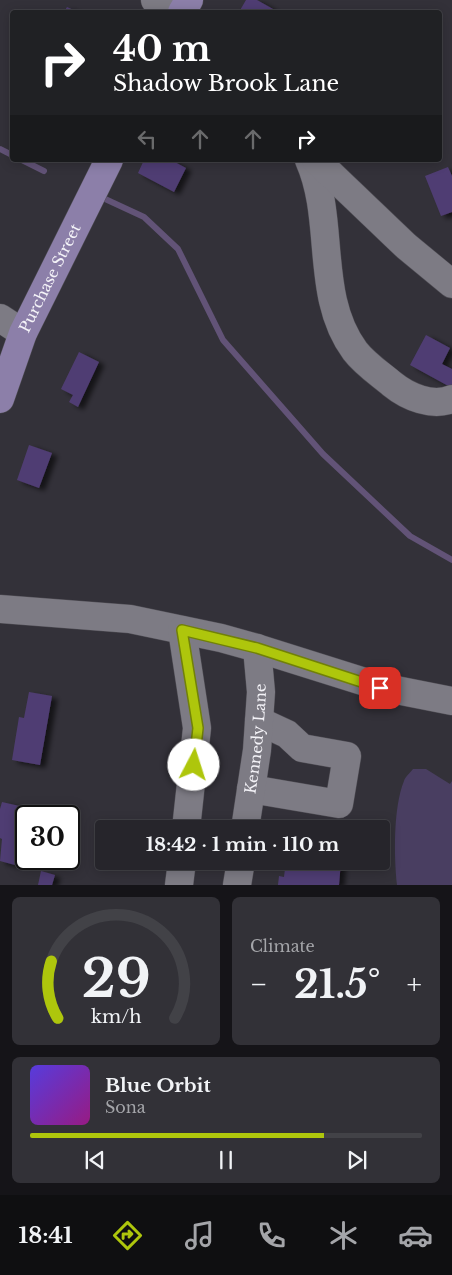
<!DOCTYPE html>
<meta charset="utf-8">
<style>
:root{--surface:#26252b;--page:#323137;--text:#f1f3f6;--muted:#a4a5a9;--line:#424247;--accent:#aec60c}
body{margin:0;font-family:"Libre Baskerville",serif;background:var(--page);color:var(--text);height:100vh;display:flex;flex-direction:column;font-size:19px;white-space:nowrap}
*{box-sizing:border-box;margin:0}
p{font-size:16px;color:var(--muted)}
.icon{flex:none;width:28px;height:28px;fill:none;stroke:currentColor;stroke-width:2;stroke-linecap:round;stroke-linejoin:round}
.map{position:relative;height:885px;overflow:hidden}
.details{display:flex;flex-direction:column;gap:12px;padding:12px;background:#151418;flex:1}
.details>*{flex:none}
.hud{position:absolute;left:10px;top:10px;width:432px;height:152px;border-radius:5px;box-shadow:0 2px 12px #0003,0 0 0 1px var(--line);background:#202124;color:#fff;overflow:hidden}
.speed{position:absolute;left:15px;top:805px;display:flex;gap:10px;font-size:25px;font-weight:700;text-align:center}
.speed>*{display:grid;place-content:center;width:65px;height:65px;border-radius:50%;background:var(--surface);box-shadow:0 2px 12px #0003,0 0 0 1px var(--line);line-height:1}
.speed .limit{border:2px solid #111;border-radius:8px;background:#fff;color:#111}
.pin{position:absolute;display:grid;place-items:center;width:42px;height:42px;color:#fff;margin:-21px;border-radius:10px;box-shadow:0 2px 8px #0006}
.me{position:absolute;width:55px;margin:-28px;rotate:5deg;stroke-linejoin:round;filter:drop-shadow(0 0 4px #0008)}
.turn{display:flex;align-items:center;gap:18px;height:105px;padding:0 20px;font-size:22px}
.turn .icon{width:65px;height:65px;stroke-width:2.5}
.turn b{display:block;font-size:35px;line-height:42px}
.lanes{display:flex;align-items:center;height:48px;padding:0 20px;background:#0003;justify-content:center;gap:25px;direction:ltr}
.lanes .off{opacity:.35}
.big{font-size:38px;font-weight:700;line-height:1.1}
.details .card{flex:1;display:flex;flex-direction:column;justify-content:center;gap:8px;min-width:0;padding:0 18px;border-radius:8px;background:var(--page)}
.details .dial{align-items:center;gap:0}
.dial svg{height:130px;overflow:visible;fill:none;stroke:var(--line);stroke-width:7;stroke-linecap:round;text-anchor:middle}
.dial text{fill:var(--text);stroke:none}
.song{display:flex;align-items:center;gap:15px}
.cover{width:60px;height:60px;border-radius:8px;background:linear-gradient(135deg,hsl(250 70% 55%),hsl(310 70% 35%))}
.played{height:5px;border-radius:2px;background:linear-gradient(90deg,var(--accent) 75%,var(--line) 75%)}
.keys{display:flex;justify-content:space-around;direction:ltr}
.heat{display:flex;justify-content:space-between;align-items:center;font-size:28px;direction:ltr}
.details .tiles{flex:1;display:grid;gap:12px;grid-template-columns:1fr 1fr}
.card:last-child{grid-column:span 2}
.trip{position:absolute;left:95px;top:820px;width:295px;height:50px;border-radius:5px;background:var(--surface);box-shadow:0 2px 12px #0003,0 0 0 1px var(--line);font-weight:700;line-height:50px;text-align:center}
.tabs{display:flex;height:80px;justify-content:space-around;align-items:center;background:#0f0f11;color:var(--muted)}
.tabs .icon{width:35px;height:35px}
.tabs .current{color:var(--accent)}
.tabs b{font-size:22px;color:var(--text)}
.map>svg:first-child{display:block}
.green{fill:#493e61}
.lines{fill:none;stroke-linecap:round;stroke-linejoin:round}
.stream{stroke:#625377;stroke-width:6}
.building{fill:#503d73;filter:url(#shadow)}
.minor-casing{stroke:#4f4d54;stroke-width:29}
.major-casing{stroke:#4f4d54;stroke-width:29}
.minor{stroke:#7d7b84;stroke-width:28}
.major{stroke:#8c7fa9;stroke-width:28}
.route-casing{stroke:#718108;stroke-width:12}
.route{stroke:#aec60c;stroke-width:9}
.labels{text-anchor:middle;stroke-width:5;stroke-linejoin:round;paint-order:stroke}
.street-label{font-size:15px;fill:#f4f3f8;stroke:#1b1a1d}
</style>
<div class="map">
<svg width="452" height="885" viewBox="0 0 452 885">
<defs>
<filter id="shadow"><feDropShadow dx="5.5" dy="3" stdDeviation="2.5" flood-color="#0009"/></filter>
</defs>
<rect width="100%" height="100%" fill="#333139"/>
<path class="green" d="M413,769H426L450,784L452,781V885H397C394,857 393,808 404,781C405,777 410,773 413,769Z"/>
<g class="lines">
<path class="stream" d="M0,149L12,155
M22,160L44,171
M103,198L144,217L178,249L223,340L323,454L410,536L452,560"/>
</g>
<path class="building" d="M246,0H257L273,9L271,12H239Z
M67,7L78,12H64Z
M144,160H171L186,168L174,192L138,173Z
M448,167L452,176V212L441,216L425,176Z
M426,335L450,348L442,364L452,369V388L410,365Z
M79,352L99,362L78,407L69,402L73,395L61,389Z
M29,445L52,453L39,488L17,480Z
M29,692L52,696L40,765L12,760L19,717L24,718Z
M2,802L28,808L25,819L26,825L24,824L15,865L0,861L2,839L0,838V809Z
M286,861H341L339,885H278L279,876L284,877Z
M41,871L55,875L52,885H38Z"/>
<g class="lines">
<defs>
<g id="minor">
<path d="M155,0L180,12"/>
<path d="M309,160C336,220 314,296 355,351C365,364 380,374 392,384C408,397 432,407 452,399"/>
<path d="M316,160L406,246L452,284"/>
<path d="M0,318L23,333"/>
<path d="M0,609L130,619L221,638L257,648L381,687L452,701"/>
<path d="M182,630L197,728L186,829"/>
<path d="M251,789L339,804L347,756L302,748L287,734L259,721"/>
<path id="s1" d="M245,829L257,750L261,692L257,648"/>
<path d="M179,885L182,861"/>
<path d="M237,885L241,861"/>
</g>
<g id="major">
<path d="M182,12L189,0"/>
<path id="s2" d="M0,399L23,333L109,160"/>
</g>
</defs>
<use href="#minor" class="minor-casing"/>
<use href="#major" class="major-casing"/>
<use href="#minor" class="minor"/>
<use href="#major" class="major"/>
</g>
<g class="lines">
<defs>
<path id="route" d="M194,765L198,728L182,630L257,648L380,688"/>
</defs>
<use href="#route" class="route-casing"/>
<use href="#route" class="route"/>
</g>
<g class="labels">
<g class="street-label">
<text dy="5" stroke="none"><textPath href="#s2" startOffset="131">Purchase Street</textPath></text>
<text dy="5" stroke="none"><textPath href="#s1" startOffset="91">Kennedy Lane</textPath></text>
</g>
</g>
</svg>
<div class="speed"><div class="limit">30</div></div>
<div class="pin" style="left:380px;top:688px;background:#d93025"><svg class="icon" aria-label="arrive" viewBox="0 0 24 24"><path d="M6 21V4h12l-3 4 3 4H6"/></svg></div>
<svg class="me" style="left:194px;top:765px" viewBox="-20 -20 40 40"><circle r="19" fill="#fff"/><path d="M0-13L10 11 0 6-10 11z" fill="#aec60c"/></svg>
<div class="trip">18:42 · 1 min · 110 m</div>
<div class="hud">
<div class="turn"><svg class="icon" aria-label="right" viewBox="0 0 24 24"><path d="M7 20v-9h11M14 6l5 5-5 5"/></svg><div><b>40 m</b>Shadow Brook Lane</div></div>
<div class="lanes"><svg class="icon off" aria-label="left" viewBox="0 0 24 24"><path d="M17 20v-9H6M10 6l-5 5 5 5"/></svg><svg class="icon off" aria-label="ahead" viewBox="0 0 24 24"><path d="M12 20V5M6 11l6-6 6 6"/></svg><svg class="icon off" aria-label="ahead" viewBox="0 0 24 24"><path d="M12 20V5M6 11l6-6 6 6"/></svg><svg class="icon" aria-label="right" viewBox="0 0 24 24"><path d="M7 20v-9h11M14 6l5 5-5 5"/></svg></div>
</div>
</div>
<section class="details">
<div class="tiles">
<div class="card dial"><svg viewBox="0 0 100 80">
<path d="M14 69A42 42 0 1 1 86 69"/>
<path d="M14 69A42 42 0 0 1 10 34" stroke="#aec60c"/>
<text x="50" y="56" font-size="32" font-weight="700">29</text>
<text x="50" y="72" font-size="11">km/h</text>
</svg></div>
<div class="card"><p>Climate</p>
<div class="heat"><a>−</a><b class="big">21.5°</b><a>+</a></div>
</div>
<div class="card">
<div class="song"><i class="cover"></i><div><b>Blue Orbit</b><p>Sona</p></div></div>
<div class="played"></div>
<div class="keys"><svg class="icon" aria-label="previous" viewBox="0 0 24 24"><path d="M18 5L8 12l10 7zM5 5v14"/></svg><svg class="icon" aria-label="pause" viewBox="0 0 24 24"><path d="M8 5v14M16 5v14"/></svg><svg class="icon" aria-label="next" viewBox="0 0 24 24"><path d="M6 5l10 7-10 7zM19 5v14"/></svg></div>
</div>
</div>
</section>
<nav class="tabs">
<b>18:41</b>
<svg class="icon current" aria-label="directions" viewBox="0 0 24 24"><path d="M12 3l9 9-9 9-9-9zM9 14v-3h6M13 9l2 2-2 2"/></svg>
<svg class="icon" aria-label="music" viewBox="0 0 24 24"><path d="M9 18V5l10-2v13"/><circle cx="6" cy="18" r="3"/><circle cx="16" cy="16" r="3"/></svg>
<svg class="icon" aria-label="phone" viewBox="0 0 24 24"><path d="M5 4h4l2 5-3 2q2 4 5 5l2-3 5 2v4C11 20 4 13 5 4z"/></svg>
<svg class="icon" aria-label="climate" viewBox="0 0 24 24"><path d="M12 3v18M4 7l16 10M4 17L20 7"/></svg>
<svg class="icon" aria-label="car" viewBox="0 0 24 24"><path d="M5 17H2v-5l4-1 3-4h7l3 4 3 1v5h-3M9 17h6M6 11h13"/><circle cx="7" cy="17" r="2"/><circle cx="17" cy="17" r="2"/></svg>
</nav>
